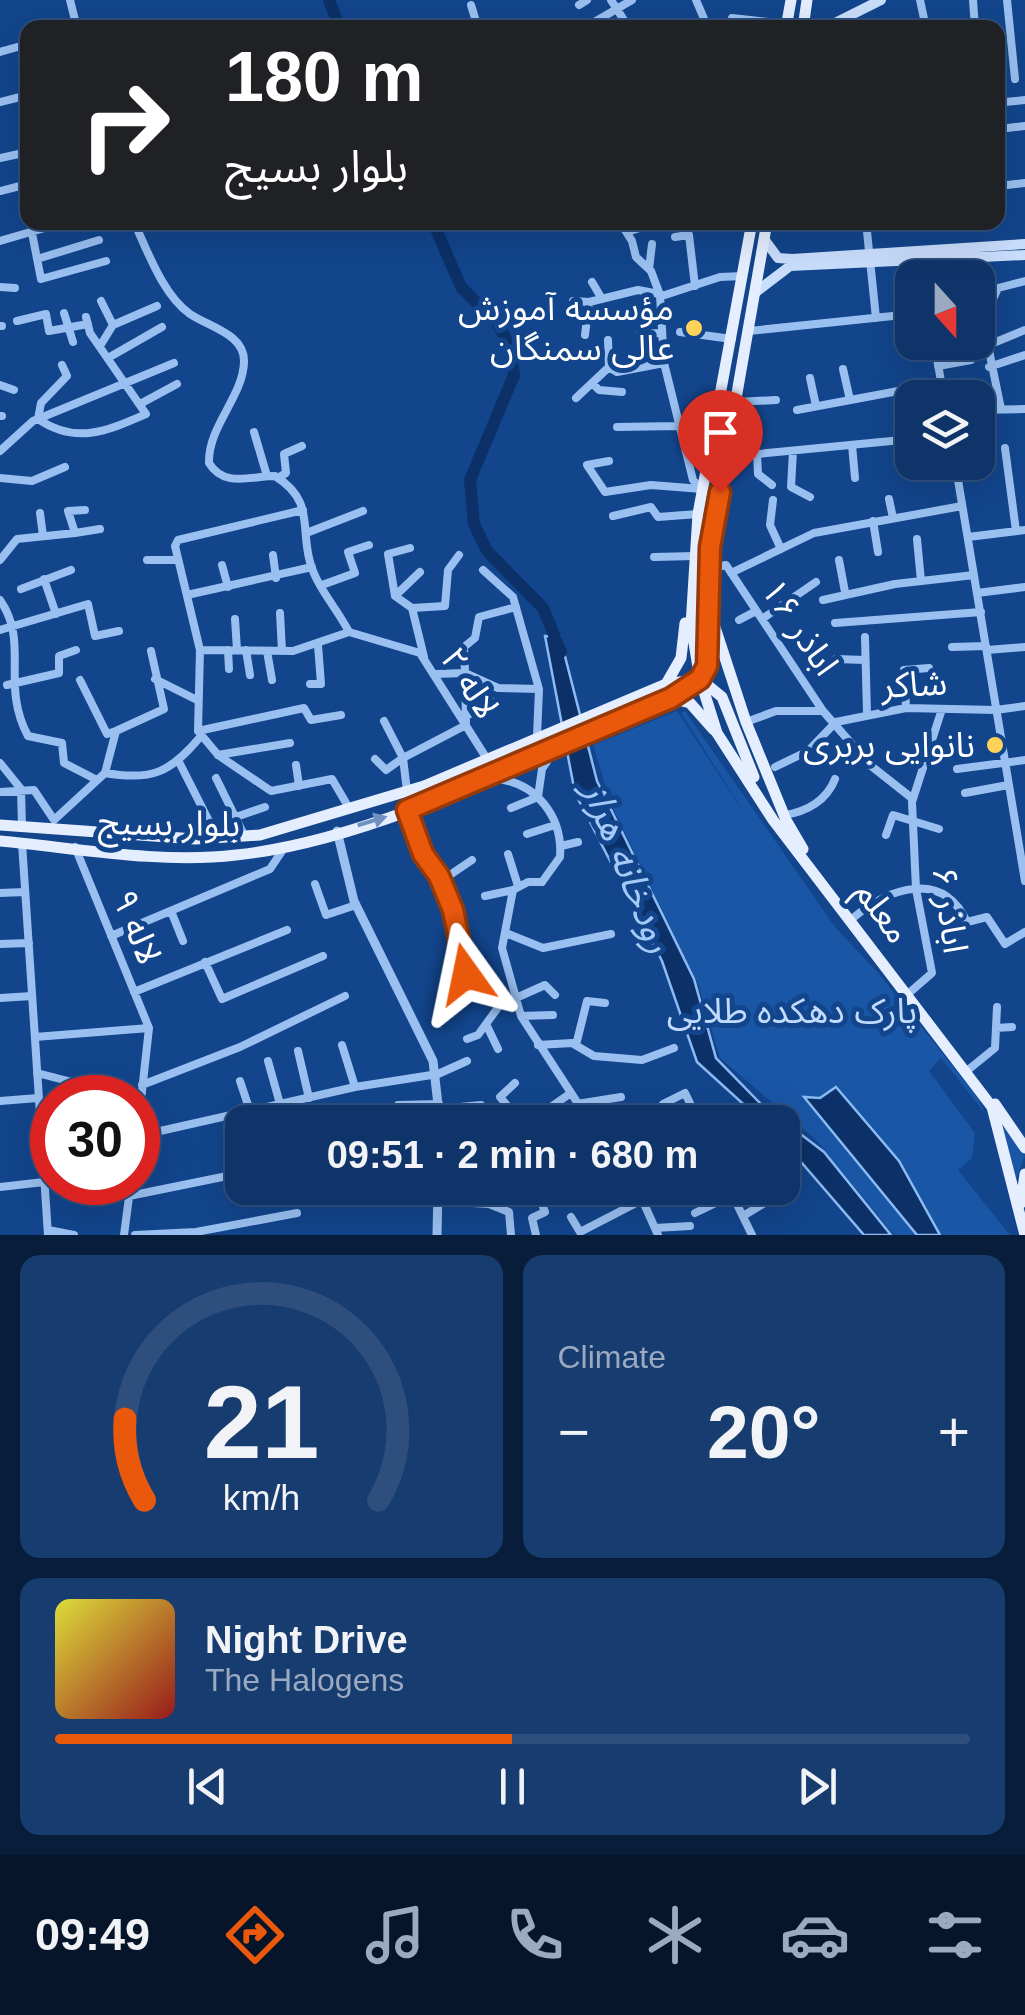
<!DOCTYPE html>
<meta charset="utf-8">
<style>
:root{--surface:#0e3469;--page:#173c6f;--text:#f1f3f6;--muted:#9baac0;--line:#2e4f7d;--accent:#ea580c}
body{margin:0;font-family:Arial,"Noto Sans Arabic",sans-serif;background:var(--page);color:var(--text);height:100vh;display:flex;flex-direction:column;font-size:38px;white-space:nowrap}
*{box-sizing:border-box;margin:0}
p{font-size:32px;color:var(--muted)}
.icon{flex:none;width:55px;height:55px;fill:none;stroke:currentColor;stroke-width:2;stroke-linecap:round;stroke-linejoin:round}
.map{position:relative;height:1235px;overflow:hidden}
.sheet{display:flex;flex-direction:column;gap:20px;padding:20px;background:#081d3a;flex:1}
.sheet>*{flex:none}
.banner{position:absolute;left:20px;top:20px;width:985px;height:210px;border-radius:20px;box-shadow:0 10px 40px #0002,0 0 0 2px var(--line);background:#202124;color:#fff;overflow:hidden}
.needle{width:65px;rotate:159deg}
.fabs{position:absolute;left:895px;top:260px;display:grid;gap:20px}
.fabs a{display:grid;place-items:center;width:100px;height:100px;border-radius:20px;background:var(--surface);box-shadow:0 10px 40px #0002,0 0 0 2px var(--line);font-size:50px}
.speed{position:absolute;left:30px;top:1075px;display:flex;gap:20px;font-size:50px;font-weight:700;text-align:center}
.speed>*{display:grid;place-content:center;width:130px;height:130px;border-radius:50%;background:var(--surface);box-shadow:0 10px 40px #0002,0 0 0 2px var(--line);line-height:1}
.speed .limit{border:15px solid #d22;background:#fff;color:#111}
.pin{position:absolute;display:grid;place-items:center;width:85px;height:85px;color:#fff;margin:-102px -42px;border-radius:50% 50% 50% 0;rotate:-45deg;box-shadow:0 0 10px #0007}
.pin .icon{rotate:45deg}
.me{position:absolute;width:110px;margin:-55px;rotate:348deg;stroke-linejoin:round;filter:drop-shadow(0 0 8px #0008)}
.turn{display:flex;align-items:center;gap:35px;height:210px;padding:0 40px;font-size:45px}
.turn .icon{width:130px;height:130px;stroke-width:2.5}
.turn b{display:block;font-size:70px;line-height:85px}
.big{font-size:75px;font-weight:700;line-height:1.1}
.sheet .widget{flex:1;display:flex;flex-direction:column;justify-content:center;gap:15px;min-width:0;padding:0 35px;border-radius:20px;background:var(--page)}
.sheet .dial{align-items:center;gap:0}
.dial svg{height:260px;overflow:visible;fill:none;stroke:var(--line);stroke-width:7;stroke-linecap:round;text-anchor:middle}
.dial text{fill:var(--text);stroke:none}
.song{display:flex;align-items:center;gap:30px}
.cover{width:120px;height:120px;border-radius:15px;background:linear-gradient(135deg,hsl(60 70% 55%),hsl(0 70% 35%))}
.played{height:10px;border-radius:5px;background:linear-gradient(90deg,var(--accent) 50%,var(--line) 50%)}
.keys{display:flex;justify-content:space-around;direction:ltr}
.heat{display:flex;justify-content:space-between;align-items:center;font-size:55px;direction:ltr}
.sheet .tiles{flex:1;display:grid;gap:20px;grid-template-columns:1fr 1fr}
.widget:last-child{grid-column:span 2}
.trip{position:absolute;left:225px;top:1105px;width:575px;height:100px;border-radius:20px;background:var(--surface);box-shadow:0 10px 40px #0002,0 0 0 2px var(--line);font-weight:700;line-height:100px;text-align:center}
.tabs{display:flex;height:160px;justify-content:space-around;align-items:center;background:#06152a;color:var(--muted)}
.tabs .icon{width:70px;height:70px}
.tabs .on{color:var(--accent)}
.tabs b{font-size:45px;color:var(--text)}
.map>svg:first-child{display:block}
.green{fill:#1a56a6}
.water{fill:#0b3168;stroke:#8cbaf4;stroke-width:2.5}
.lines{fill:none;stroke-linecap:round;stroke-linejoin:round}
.river{stroke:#0b3168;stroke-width:12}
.minor{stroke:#9ac0f1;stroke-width:8}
.tertiary{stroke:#9ac0f1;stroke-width:9}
.secondary{stroke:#c9defc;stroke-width:10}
.primary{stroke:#e4eeff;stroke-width:11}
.oneway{fill:#7091c0}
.route-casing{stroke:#983908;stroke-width:25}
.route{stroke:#ea580c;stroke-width:18}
.poi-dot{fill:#ffd35a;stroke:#12458c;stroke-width:4}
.labels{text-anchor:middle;stroke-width:10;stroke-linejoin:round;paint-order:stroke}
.poi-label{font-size:35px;fill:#fff;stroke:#12458c;text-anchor:end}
.street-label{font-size:35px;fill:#fff;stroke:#12458c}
.park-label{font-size:35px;fill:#c1dbfc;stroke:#12458c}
.water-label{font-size:38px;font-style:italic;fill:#a6caf8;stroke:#12458c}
</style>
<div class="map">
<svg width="1025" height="1235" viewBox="0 0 1025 1235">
<rect width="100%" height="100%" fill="#12458c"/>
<path class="green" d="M677,711L753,826L681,713L685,711L835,927L880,975L978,1098L985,1113L941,1058L929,1071L975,1133L972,1158L958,1170L1010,1235H894L816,1140L720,1058L698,984L611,804L593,745Z
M998,1113L1025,1156L1016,1180Z"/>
<path class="water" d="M545,636L560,637L597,781L694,979L716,1058L761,1104L824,1152L891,1235H864L783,1141L782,1122H763L697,1062L662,961L575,793Z
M836,1087L899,1161L940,1235H917L804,1097L820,1098Z"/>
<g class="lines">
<path class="river" d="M329,0L340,28
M433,222L461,287L497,323L510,346L514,375L470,480L474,524L487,551L543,608L561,652"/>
<path class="minor" d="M70,0L77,28
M611,0L629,28
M696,0L708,28
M920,0L926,28
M973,0L975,28
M1007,0L1015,79
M471,5L478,28
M579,5L587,0
M732,18L786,24
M148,28L178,26
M498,28H508
M584,28L632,0
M0,52L28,44
M0,102L28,95
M1005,102L1025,100
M998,129L1025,126
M0,158L28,152
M998,186L1025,183
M0,191L28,184
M134,222C148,252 163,295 190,314C209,327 245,334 244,362C243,397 208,426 209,463C224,488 251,476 275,476C315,501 300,527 310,562C316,586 338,610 349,632
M620,222L632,241L636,257L651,271L660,295L664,363L693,480L702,489
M866,222L876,318
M627,232L643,227
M32,233L41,279L106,261
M675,237L689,235L695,286
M0,241L65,222
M37,259L99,240
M918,260L922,278
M649,269L652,244
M592,282L602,299
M0,287L15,288
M101,301L113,325
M573,301L589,302L638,290L665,295L720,277L743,276
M64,313L73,342
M17,321L46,314L49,331L88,324
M0,326H2
M749,331L912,314
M680,332L732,339
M640,334L662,333
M585,335L589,302
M608,340L609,367L617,372L664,363
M934,342L944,398
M100,346L113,325L157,306
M986,346L1025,330
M108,358L162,327
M62,365L67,376L41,403L38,419C76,445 107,431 146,414L90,333L86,317
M938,366L971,360
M989,367L1025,355
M843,369L850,400
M810,378L816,406
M592,383L599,390L622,392
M0,385L14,390
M576,398L609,367
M737,402L776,400
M140,404L177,384
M1001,409L983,321L998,288L1025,281
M797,410L941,383
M978,410L1025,409
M0,416H2
M617,427L680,426
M254,432L267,476
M852,445L855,478
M1005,448L1016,531
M0,451L33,421L174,363
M793,451L791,487L810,497
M757,454L758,474L772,485
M727,457L912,439
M609,461L587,465L605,492L651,485L702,489
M955,462L1025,881
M956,471L981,465
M0,478L32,481L65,467
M278,478L286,473L284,454L302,446
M889,499L893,518
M773,500L770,525L781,549
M303,510L178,540L175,546L200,650L198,731L218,755L271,791L332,779L349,808
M40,513L43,536
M613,516L651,507L658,517L698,514
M873,521L878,552
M309,532L363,511
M75,533L100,529
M968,537L1025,530
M917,539L921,581
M410,548L388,554L395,596L412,608
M273,555L276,578
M654,557L695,556
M0,560L17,539L75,533L68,511L85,510
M147,560H176
M839,560L845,592
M222,565L228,587
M708,569L726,565L823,711
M483,570L513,597L539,689L537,737
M731,573L814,533L962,506
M44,579L56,614
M322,585L355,573L348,552L369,545
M21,589L71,570
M977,593L1025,587
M187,595L312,567
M395,596L420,572
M0,600C30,643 0,684 28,736L62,743L64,763L97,780
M823,600L895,584L974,575
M516,607L479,617L475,638L464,647L465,673L498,688L539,689
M280,613L282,651
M235,619L237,650
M762,619L816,582
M739,620L756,611
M835,623L981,612
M0,630L88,604L95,636L119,631
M349,632L420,653L487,759
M865,637L867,714
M952,647L986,646
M200,650L293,651L349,632
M228,650L229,669
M246,650L250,675
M987,650L1025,647
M267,651L272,680
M424,657L412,608L445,606L448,570L459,555
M836,659L865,660
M155,679L195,699
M80,680L107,734L116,731
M310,684H321L318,645
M7,685L59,673V656L76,650
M906,708L904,670L929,668
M466,716L494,702
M384,721L403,758
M746,722L776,711H823L870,765L913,799
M836,722L906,708L996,710L1025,706
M198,731L304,708L311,720L341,715
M218,755L290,743
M403,758L466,725L465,673L436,674
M403,758L407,791
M375,759L386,770L400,760
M179,762L211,825
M0,763L21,789L22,827
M296,765L299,786
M775,767L808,751L836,722
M957,769L1025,760
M105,773L116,731L164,709L151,651
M216,778L245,837
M496,779C536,782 563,817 560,857L542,882
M0,792L34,790L54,820L105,773C152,781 170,773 201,736
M965,793L1008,785
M538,797L542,769L554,751
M511,808L538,797
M407,810L423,854L439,876L453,910L458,950L473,986L495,1001H516
M784,815C807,812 827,800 835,779
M236,817L265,807
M527,834L555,825
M886,835L893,815L939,829
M22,843L48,1235
M561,846L578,842
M75,847L149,1028L138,1127
M508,854L518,886
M441,881L472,860
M542,882H528L513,890L502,948L521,1016L590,1122
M315,884L326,915L356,905
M0,893L25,892
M485,896L513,890
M171,911L183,941
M853,918C889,888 942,869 967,922L987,917L1005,944L1025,932
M506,933L543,948L611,934
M111,936L270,869L284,848
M0,944L29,943
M205,962L222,999L323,956
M134,992L287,930
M909,993L932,973L916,889L912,802L942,709
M0,998L32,996
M516,998L545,985L555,995
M521,1016L553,1015
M486,1024L498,1049
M996,1028L1012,1027
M35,1037L149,1028
M467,1039L478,1035L502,1002
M342,1045L355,1087
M538,1045L572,1043L594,1056L642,1060L674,1048
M576,1045L587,1001L605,1003
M298,1051L309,1098
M268,1061L280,1104
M968,1070L995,1048L997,1007
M37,1073L134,1098
M240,1081L250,1111
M515,1083L500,1097L521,1122
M142,1085L240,1047L345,996
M0,1101L38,1098
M577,1104L621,1097
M663,1104L685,1093L699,1122
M398,1105L439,1104
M644,1108L648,1122
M439,1109L481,1105
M697,1119L712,1107
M529,1122L571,1093
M138,1136L355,1087L438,1074L467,1061
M782,1165L784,1164
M0,1187L44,1182
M637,1188L658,1235
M729,1188L752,1235
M395,1189L438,1191
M582,1193L592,1188
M129,1196L242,1173
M438,1201L489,1204L509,1212L511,1235
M644,1204L661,1194
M695,1213L747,1188
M743,1216L768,1201
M571,1217L580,1232L642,1200
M655,1228L690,1226
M48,1230L74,1235
M124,1235L131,1182
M135,1235L196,1232L297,1213
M536,1235L532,1218L545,1212L536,1188"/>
<path class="tertiary" d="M337,831L354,901L433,1061L440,1122
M437,1235L438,1188"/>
<path class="secondary" d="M825,28L881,0
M764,239L778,258L792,259L1025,244
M756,292L790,266L1025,255"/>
<path class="primary" d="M786,28L791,0
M803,28L807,0
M752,222L698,514L691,625L700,679L717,733L773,820L992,1107L1025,1235
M767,222L710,547L708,606L746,722L786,820L803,849
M666,684L681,658L685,623
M671,698L690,703L714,730
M0,825L195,839L260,835L424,786L666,684L700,679L722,697L754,777
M0,841C76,848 159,864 236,855C379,840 538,754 671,698C705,676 710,671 709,630
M995,1104L1025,1148
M1021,1203L1025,1174"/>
</g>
<defs><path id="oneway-solid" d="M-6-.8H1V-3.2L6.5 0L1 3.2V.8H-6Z" transform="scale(2.5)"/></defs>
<use class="oneway" href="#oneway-solid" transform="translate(372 821) rotate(-17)"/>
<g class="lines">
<defs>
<path id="route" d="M466,974L453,910L439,876L423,854L407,810L671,698L700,679L707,666L710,547L720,492"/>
</defs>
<use href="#route" class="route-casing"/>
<use href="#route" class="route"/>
</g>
<g class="poi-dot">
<circle cx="694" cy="328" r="10"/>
<circle cx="995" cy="745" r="10"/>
</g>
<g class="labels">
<g class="poi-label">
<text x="674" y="320">مؤسسه آموزش<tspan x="674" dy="40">عالی سمنگان</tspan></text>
<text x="975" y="757">نانوایی بربری</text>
</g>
<g class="street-label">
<text transform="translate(800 627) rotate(56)" y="12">اباذر ۱۶</text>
<text transform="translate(470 683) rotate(57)" y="12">لاله ۲</text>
<text transform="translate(914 684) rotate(-3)" y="12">شاکر</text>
<text transform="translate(169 823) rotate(1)" y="12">بلوار بسیج</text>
<text transform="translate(950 910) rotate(82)" y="12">اباذر ۶</text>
<text transform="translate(883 912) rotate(54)" y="12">معلم</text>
<text transform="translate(137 927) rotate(68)" y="12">لاله ۹</text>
</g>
<g class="park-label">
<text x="792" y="1023">پارک دهکده طلایی</text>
</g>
<g class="water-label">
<text transform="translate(628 867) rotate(68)" y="13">رودخانه هراز</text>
</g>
</g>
</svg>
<div class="fabs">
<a><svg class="needle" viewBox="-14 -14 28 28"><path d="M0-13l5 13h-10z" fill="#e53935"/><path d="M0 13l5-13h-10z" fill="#9baac0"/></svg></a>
<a><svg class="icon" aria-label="layers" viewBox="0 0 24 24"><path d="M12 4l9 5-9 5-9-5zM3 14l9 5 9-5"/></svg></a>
</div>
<div class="speed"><div class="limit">30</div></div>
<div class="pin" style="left:720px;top:492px;background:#d93025"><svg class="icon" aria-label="arrive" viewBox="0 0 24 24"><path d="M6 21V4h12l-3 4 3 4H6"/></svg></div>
<svg class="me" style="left:466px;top:974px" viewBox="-20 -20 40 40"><path d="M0-17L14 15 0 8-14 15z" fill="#ea580c" stroke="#fff" stroke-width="4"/></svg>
<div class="trip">09:51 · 2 min · 680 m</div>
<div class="banner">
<div class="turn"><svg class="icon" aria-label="right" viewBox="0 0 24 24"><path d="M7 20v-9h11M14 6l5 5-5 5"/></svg><div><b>180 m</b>بلوار بسیج</div></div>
</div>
</div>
<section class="sheet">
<div class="tiles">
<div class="widget dial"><svg viewBox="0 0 100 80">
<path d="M14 69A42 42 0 1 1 86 69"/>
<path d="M14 69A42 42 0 0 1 8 44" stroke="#ea580c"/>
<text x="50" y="56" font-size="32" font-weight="700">21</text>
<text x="50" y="72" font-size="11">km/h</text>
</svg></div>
<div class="widget"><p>Climate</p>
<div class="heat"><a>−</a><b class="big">20°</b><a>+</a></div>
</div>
<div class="widget">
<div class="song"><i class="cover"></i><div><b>Night Drive</b><p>The Halogens</p></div></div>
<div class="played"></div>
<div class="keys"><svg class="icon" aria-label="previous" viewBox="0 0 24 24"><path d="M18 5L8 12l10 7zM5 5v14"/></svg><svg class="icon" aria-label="pause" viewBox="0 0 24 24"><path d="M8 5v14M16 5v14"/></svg><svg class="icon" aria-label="next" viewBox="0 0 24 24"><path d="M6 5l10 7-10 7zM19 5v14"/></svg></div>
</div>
</div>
</section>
<nav class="tabs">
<b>09:49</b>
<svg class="icon on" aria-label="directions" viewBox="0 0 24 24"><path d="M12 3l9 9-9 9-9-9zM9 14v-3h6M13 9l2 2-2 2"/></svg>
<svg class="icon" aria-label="music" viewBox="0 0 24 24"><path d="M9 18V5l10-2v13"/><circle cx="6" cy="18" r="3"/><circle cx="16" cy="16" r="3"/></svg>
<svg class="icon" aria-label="phone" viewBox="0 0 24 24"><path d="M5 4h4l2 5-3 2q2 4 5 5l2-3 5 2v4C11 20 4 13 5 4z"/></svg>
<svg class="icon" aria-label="climate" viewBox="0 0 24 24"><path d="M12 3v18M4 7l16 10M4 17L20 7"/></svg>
<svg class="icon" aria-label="car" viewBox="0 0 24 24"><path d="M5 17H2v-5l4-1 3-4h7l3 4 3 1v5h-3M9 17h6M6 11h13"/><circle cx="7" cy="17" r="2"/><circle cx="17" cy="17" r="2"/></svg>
<svg class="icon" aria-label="filters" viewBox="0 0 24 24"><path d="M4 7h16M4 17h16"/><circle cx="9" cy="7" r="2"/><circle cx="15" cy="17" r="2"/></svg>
</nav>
